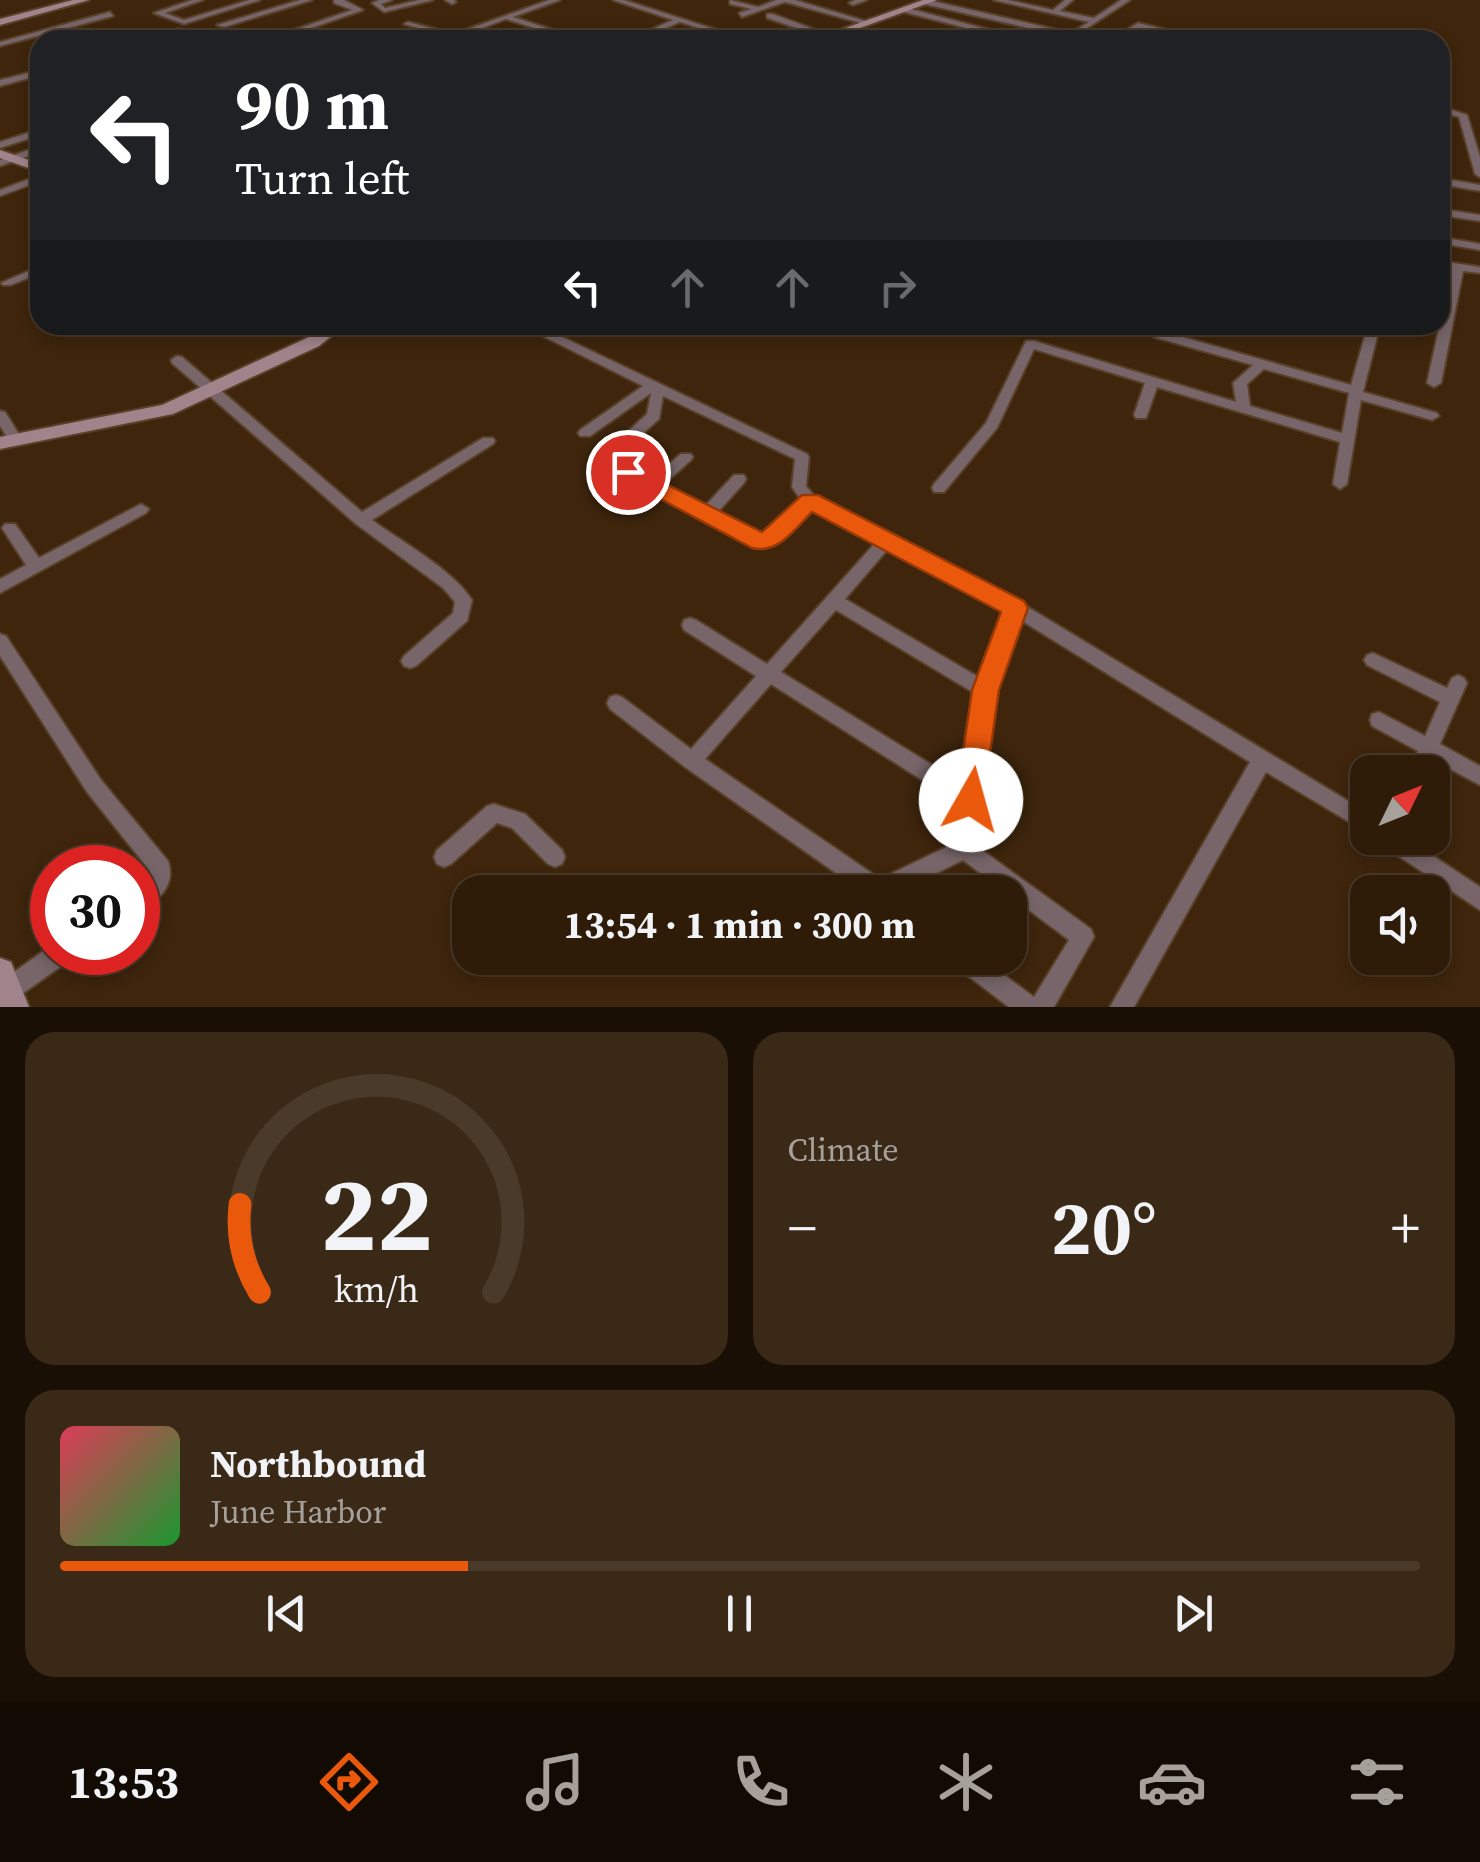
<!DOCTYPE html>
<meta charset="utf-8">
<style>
:root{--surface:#2e1c09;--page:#3a2917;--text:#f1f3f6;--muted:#a7a19c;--line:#493a2a;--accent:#ea580c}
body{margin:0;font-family:"Source Serif 4",serif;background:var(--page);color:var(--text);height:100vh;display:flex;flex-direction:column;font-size:38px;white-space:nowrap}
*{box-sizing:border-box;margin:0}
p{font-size:32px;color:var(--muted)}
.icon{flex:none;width:55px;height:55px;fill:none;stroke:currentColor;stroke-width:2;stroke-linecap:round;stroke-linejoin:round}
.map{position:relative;height:1007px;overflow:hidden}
.drawer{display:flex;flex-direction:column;gap:25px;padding:25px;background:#190f05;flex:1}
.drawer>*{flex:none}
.top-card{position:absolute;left:30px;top:30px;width:1420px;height:305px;border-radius:30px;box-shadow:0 5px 15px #0003,0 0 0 2px var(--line);background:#202124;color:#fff;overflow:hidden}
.needle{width:65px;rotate:47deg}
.fabs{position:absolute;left:1350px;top:755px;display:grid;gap:20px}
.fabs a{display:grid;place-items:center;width:100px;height:100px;border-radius:20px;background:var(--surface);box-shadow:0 5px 15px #0003,0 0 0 2px var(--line);font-size:50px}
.speed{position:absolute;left:30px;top:845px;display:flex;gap:20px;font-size:50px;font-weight:700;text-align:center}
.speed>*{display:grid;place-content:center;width:130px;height:130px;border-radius:50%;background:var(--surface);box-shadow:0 5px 15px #0003,0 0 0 2px var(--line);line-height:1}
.speed .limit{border:15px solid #d22;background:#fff;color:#111}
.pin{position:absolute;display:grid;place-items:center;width:85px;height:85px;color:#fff;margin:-42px;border:5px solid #fff;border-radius:50%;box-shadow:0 2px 10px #0007}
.me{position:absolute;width:110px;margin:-55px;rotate:7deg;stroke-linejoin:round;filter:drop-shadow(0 0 8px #0008)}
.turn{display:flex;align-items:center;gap:35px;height:210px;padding:0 40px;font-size:45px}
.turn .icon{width:130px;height:130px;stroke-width:2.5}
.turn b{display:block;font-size:70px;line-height:85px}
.lanes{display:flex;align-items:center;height:95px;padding:0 40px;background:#0003;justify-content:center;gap:50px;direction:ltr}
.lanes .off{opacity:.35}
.big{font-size:75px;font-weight:700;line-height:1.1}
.drawer .tile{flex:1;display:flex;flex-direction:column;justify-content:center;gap:15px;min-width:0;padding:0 35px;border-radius:30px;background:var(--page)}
.drawer .dial{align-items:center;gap:0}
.dial svg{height:260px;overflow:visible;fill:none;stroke:var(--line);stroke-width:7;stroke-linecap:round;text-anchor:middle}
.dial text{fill:var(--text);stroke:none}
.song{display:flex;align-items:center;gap:30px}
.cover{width:120px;height:120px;border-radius:15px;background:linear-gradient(135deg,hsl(350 70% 55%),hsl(130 70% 35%))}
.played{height:10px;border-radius:5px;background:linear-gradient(90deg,var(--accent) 30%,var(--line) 30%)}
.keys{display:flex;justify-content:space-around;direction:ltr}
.heat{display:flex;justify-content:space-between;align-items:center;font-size:55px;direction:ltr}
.drawer .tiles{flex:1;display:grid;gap:25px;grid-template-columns:1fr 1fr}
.tile:last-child{grid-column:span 2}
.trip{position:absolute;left:452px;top:875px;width:575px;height:100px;border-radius:30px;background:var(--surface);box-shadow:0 5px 15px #0003,0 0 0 2px var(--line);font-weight:700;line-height:100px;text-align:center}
.dock{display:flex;height:160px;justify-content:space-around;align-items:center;background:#120b04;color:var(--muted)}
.dock .icon{width:70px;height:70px}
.dock .selected{color:var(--accent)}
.dock b{font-size:45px;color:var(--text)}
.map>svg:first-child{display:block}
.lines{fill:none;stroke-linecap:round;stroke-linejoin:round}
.street-casing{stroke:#584029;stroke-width:4}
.secondary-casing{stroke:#584029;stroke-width:4}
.street{fill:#776569;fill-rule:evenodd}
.secondary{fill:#a1848b;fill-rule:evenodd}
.route{fill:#ea580c;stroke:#983908;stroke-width:2.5}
</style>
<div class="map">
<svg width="1480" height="1007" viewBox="0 0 1480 1007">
<rect width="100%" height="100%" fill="#3e250c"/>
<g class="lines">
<defs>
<path id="street" d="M192,0H203L165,13L184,20L249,0H260L184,24L154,13Z
M300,0H312L224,27L217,25Z
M334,0H344L363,10L277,40H265L352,10L334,3Z
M379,0H392L381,4L385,8L419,0H433L384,12L372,3Z
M445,0H454L456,2L452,4Z
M549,0H560L513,17L572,36V40L506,19L451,40H440L447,36L404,24L408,22L454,34Z
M613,0H624L748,40H736L680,22L638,40H627L673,20Z
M730,0L758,7L776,0H795L872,23L868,25L785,2L742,17L739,13L751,9L730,4Z
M855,0H867L853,5L849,3Z
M928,0L1071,33L1089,22L994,0H1008L1053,10L1065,0H1073L1060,11L1094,18L1121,0H1130L1072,38L924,4V0Z
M907,8L1021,38L1022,40C1006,40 993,33 978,32C967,30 956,39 945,40V37L966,28L904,12Z
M110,12L113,16L0,46V42Z
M767,14H773L843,40H832L767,18Z
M1138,23L1180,33L1181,35L1179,40H1171L1173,36L1139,28L1130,33L1152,40L1125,37L1120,40H1111Z
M179,29L182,33L156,40H144Z
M40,70V75L0,86V80Z
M1440,106L1467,115L1480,157V177L1475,174L1459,117L1440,112Z
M40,129V135L0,148V142Z
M40,146V152L0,166V160Z
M40,175V181L0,196V190Z
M1440,178L1480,185V191L1440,184Z
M1440,209L1480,215V221L1440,215Z
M1440,237L1480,244V250L1440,243Z
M1440,261L1480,267V273L1463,271L1441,383L1434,387L1427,383L1452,269L1440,267Z
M40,266V273L11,285H3L1,283Z
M521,325H537L807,454L809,457L806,486L815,497L1021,603L1368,813V833L1266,772L1134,1007H1110L1250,762L1019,619L994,690L975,845L1091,929L1094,937L1054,1007H1009L955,966L952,958H981L1034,997L1069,940L1010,896V892H1005L963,860L898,892H863L685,767L610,709L607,703L610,697L616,695L622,697L691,749L756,676L684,630L682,625L684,620L690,618L696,620L767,664L876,542L812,508L778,541L760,548L654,493L639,506H629L627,502L643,486L598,459L647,414L651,393L590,436H580L578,433L580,430L643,386ZM663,396L795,459L792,487L801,500L768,533L761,535L716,514L744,483L746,479L744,475H734L704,507L663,485L691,460L693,457L691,454H681L652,478L615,458L659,419ZM888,549L1006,611L980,678L845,599ZM836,610L976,694L963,784L781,672ZM771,684L960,804L955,843L880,879L705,759Z
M1157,325H1169L1165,332L1351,385L1368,325H1380L1363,392L1437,413L1439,416L1432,420L1361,400L1347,484L1340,489L1333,484L1340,442L1157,387L1146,418H1136L1134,415L1145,383L1034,349L997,428L944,492H934L932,488L934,484L986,423L1026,341H1034L1236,402L1233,383L1253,365L1154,337L1152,334ZM1264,369L1349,393L1342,433L1250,406L1247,384Z
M177,356L182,357L362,512L483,438H493L495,441L493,444L372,520C402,542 453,570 472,600L467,621L416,666L410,668L404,666L401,661L404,656L453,613L455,602L443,588L356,524L172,363L171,360Z
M0,411L5,412L20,436L22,439L20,442H10L0,426Z
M141,504L149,509L146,513L0,593V579L26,565L2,528L5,524H15L39,558Z
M0,634L6,636L101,780L168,861C176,885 159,902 138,910V887L148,880L150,871L87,792L0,656Z
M1373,653L1447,688L1452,678L1458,675L1464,678L1467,683L1440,744L1480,766V785L1433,760L1427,772H1409L1418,751L1372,726L1370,720L1372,714L1379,712L1425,736L1440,702L1367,665L1364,660L1367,655Z
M494,804L525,814L562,850L565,857L562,864L555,867L548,864L512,828L497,823L451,864L444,867L437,864L434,857L437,850L487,806Z
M1379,838H1406L1480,887V910L1382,845Z
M52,945V952H73L70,960L16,998L8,1001L0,998V982Z"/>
<path id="secondary" d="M73,0H89L0,25V19Z
M923,0H937L827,40H812Z
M0,150L40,164V172L0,158Z
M326,325H345L319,346L173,414L0,449V437L162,405L307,338Z
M0,958L11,962L29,1007H0Z"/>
</defs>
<use href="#street" class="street-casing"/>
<use href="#secondary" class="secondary-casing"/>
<use href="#street" class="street"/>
<use href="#secondary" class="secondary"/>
</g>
<path class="route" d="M628,465L762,532L802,495H818L1024,601L1028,608L999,690L982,810L971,814L960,810L956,800L972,690L1001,612L812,512C796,528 778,555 752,548L621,478L617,472Z"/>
</svg>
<div class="fabs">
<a><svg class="needle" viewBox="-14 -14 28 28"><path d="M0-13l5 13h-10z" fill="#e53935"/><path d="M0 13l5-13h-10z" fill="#a7a19c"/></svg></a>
<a><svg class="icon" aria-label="sound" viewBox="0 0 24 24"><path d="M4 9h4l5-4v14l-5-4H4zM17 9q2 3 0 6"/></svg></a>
</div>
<div class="speed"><div class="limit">30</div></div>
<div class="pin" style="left:628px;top:472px;background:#d93025"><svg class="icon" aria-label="arrive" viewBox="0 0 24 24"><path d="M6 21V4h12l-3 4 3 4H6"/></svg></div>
<svg class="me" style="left:971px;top:800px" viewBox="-20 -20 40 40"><circle r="19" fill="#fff"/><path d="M0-13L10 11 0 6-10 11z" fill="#ea580c"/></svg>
<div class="trip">13:54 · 1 min · 300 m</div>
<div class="top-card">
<div class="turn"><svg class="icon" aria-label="left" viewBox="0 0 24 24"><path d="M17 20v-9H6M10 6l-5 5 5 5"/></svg><div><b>90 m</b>Turn left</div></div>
<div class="lanes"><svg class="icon" aria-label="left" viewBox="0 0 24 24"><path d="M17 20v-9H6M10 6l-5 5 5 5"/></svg><svg class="icon off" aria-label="ahead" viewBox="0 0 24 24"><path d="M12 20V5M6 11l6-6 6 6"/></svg><svg class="icon off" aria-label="ahead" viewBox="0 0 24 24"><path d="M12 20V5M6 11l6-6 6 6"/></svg><svg class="icon off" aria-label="right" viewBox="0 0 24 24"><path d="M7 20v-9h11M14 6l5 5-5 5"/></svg></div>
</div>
</div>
<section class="drawer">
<div class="tiles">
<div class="tile dial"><svg viewBox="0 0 100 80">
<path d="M14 69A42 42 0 1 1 86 69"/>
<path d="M14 69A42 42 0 0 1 8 42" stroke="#ea580c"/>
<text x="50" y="56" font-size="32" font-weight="700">22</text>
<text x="50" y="72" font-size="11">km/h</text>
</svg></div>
<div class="tile"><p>Climate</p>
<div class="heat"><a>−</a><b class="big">20°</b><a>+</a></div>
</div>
<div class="tile">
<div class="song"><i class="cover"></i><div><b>Northbound</b><p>June Harbor</p></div></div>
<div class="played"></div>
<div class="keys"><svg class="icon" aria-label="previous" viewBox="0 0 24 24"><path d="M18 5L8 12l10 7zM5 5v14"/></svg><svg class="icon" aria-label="pause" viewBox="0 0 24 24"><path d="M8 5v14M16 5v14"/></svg><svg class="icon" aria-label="next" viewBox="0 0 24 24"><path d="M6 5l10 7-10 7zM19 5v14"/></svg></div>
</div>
</div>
</section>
<nav class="dock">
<b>13:53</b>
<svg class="icon selected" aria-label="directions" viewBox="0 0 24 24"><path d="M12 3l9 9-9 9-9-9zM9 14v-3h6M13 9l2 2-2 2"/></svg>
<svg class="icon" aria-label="music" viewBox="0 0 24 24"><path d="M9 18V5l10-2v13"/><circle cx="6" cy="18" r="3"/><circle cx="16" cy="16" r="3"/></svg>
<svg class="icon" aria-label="phone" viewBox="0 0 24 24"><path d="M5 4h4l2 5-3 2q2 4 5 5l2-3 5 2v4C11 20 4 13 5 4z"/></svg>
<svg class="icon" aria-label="climate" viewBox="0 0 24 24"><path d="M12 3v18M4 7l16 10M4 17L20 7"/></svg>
<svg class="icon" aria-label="car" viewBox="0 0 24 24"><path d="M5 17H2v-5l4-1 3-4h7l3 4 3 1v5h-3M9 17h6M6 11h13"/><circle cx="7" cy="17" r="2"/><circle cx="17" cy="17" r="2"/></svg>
<svg class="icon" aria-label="filters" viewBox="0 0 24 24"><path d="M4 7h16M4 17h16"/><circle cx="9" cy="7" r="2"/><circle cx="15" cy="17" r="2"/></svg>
</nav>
